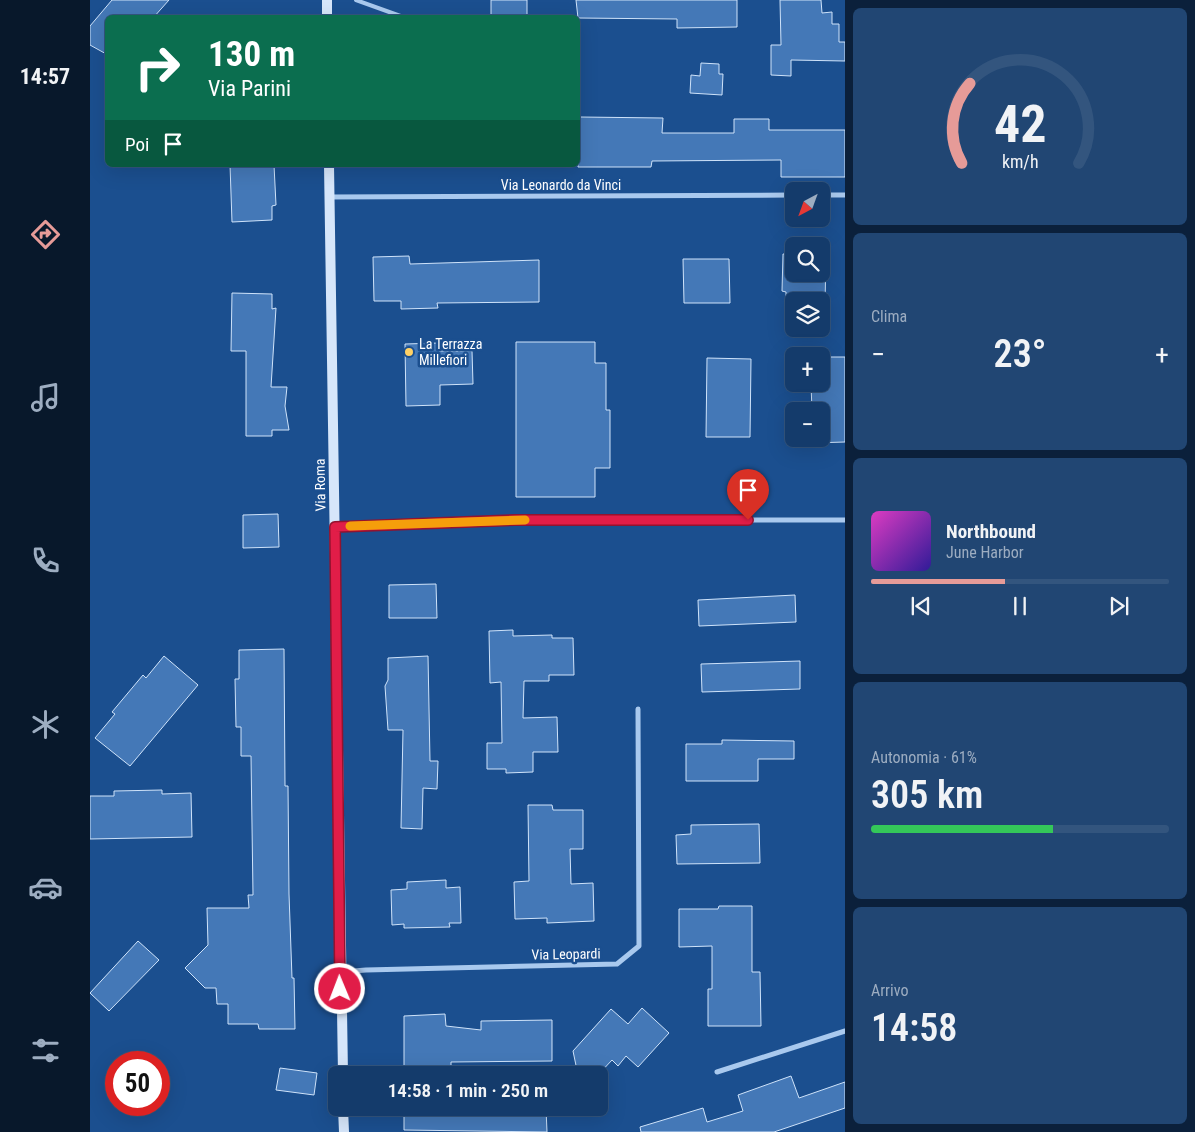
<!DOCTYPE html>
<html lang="it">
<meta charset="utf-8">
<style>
:root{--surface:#143b6b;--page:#214673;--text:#f1f3f6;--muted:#9dadc1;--line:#33557e;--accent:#e69b98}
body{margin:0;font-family:"Roboto Condensed",sans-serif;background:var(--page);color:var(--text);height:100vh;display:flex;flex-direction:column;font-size:19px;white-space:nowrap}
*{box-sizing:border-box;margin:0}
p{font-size:16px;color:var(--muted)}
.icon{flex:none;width:28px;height:28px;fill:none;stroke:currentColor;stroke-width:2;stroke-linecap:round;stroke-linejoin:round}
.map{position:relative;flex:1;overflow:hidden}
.sheet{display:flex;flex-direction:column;gap:8px;padding:8px;background:#0b203b;width:350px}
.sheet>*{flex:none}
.banner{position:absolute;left:15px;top:15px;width:475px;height:152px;border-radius:8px;box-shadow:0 5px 20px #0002,0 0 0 1px var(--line);background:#0b6e4f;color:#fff;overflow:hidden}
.needle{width:32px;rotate:221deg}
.fabs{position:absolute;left:695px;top:182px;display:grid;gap:10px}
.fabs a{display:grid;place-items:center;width:45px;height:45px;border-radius:8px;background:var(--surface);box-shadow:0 5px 20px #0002,0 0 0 1px var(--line);font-size:25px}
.speed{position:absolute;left:15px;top:1051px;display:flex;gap:10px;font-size:25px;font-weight:700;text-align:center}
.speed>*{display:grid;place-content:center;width:65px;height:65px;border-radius:50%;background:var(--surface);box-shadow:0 5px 20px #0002,0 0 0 1px var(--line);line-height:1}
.speed .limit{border:8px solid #d22;background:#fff;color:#111}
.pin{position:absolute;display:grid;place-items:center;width:42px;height:42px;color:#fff;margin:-51px -21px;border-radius:50% 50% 50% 0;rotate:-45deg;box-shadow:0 0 5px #0007}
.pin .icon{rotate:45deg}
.me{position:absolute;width:55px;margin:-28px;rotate:359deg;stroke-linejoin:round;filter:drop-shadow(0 0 4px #0008)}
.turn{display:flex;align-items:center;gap:18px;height:105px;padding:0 20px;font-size:22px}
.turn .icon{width:65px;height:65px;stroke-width:2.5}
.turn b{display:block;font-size:35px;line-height:42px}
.then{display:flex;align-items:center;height:48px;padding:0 20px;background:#0003;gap:10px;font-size:19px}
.big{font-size:38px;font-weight:600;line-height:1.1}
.sheet .tile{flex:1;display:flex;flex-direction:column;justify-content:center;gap:8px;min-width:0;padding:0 18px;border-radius:8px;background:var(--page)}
.sheet .dial{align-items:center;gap:0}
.dial svg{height:130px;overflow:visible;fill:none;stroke:var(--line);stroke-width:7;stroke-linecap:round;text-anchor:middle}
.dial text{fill:var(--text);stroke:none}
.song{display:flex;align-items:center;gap:15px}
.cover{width:60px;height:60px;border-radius:8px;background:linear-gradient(135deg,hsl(310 70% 55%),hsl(250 70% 35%))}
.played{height:5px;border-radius:2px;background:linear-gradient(90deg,var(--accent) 45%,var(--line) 45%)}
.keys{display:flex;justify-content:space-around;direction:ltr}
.heat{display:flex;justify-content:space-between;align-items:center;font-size:28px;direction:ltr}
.charge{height:8px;border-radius:4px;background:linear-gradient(90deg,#34c759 61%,var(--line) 0)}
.trip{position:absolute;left:238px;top:1066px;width:280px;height:50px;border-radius:8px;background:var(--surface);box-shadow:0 5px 20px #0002,0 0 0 1px var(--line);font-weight:600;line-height:50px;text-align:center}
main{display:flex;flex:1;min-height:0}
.tab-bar{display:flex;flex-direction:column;width:90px;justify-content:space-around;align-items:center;background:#08182b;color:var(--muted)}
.tab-bar .icon{width:35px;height:35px}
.tab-bar .active{color:var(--accent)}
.tab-bar b{font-size:22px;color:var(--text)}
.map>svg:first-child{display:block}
.building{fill:#4478b7;stroke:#cfe3fa}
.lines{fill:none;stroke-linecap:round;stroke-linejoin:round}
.service{stroke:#a9c9ee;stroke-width:4}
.minor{stroke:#a9c9ee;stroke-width:5}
.secondary{stroke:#d6e6fa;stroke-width:10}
.route-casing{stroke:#92132f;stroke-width:12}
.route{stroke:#e11d48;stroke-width:9}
.slow{stroke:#f59e0b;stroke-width:9}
.poi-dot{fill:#ffd166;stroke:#1b4f8f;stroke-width:2}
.labels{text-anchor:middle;stroke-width:5;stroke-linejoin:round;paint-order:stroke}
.street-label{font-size:14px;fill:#fff;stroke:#1b4f8f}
.poi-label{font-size:14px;fill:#fff;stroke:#1b4f8f;text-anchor:start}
</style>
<main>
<nav class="tab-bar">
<b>14:57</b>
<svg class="icon active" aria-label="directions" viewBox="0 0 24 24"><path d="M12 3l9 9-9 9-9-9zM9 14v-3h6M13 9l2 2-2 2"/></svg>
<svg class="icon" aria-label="music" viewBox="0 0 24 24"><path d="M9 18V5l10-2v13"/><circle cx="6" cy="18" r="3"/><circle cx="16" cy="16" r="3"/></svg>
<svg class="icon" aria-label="phone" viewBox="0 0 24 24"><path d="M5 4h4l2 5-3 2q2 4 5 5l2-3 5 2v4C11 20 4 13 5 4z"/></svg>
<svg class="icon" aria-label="climate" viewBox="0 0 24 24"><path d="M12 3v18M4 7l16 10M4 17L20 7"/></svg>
<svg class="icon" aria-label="car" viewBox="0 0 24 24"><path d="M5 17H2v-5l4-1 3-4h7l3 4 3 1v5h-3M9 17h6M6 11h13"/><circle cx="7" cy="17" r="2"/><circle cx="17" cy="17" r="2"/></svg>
<svg class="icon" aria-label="filters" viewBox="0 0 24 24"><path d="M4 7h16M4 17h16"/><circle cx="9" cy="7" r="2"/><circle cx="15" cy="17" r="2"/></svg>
</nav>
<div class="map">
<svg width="755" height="1132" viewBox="0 0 755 1132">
<rect width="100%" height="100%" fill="#1b4f8f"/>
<path class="building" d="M22,0H79L63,18H18V55L0,45V26Z
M401,0H437V18H401Z
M486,0H647V27L587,28V19L488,18Z
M690,0H731L732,13L742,12V24H749V42H755V61L701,60V76L681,75V45H691Z
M611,63L629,64V74H633L632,95L600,93L601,75L610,76Z
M490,117L573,118L572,133H644V119H679V130H755V177H691V160L562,161L561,167H488V132H490Z
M140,165H184L186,205L182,206V220L142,222Z
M693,254H704V274H731V255H736L735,305H731V301H704V305H696V292L692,291Z
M319,256L320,264L449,260V302L347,303L348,308L311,309V301H284L283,257Z
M593,259H639L640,303H594Z
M142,293L182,294V309L186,308L181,387H197L195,406L199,430H182V436H156V351H141Z
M426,342H505V363H516V410H520V468H505V497H426Z
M349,343V351H382L383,384L350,385V405L316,406L315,344Z
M731,357H755V442L722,443V439H731V411H722L721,384H731Z
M617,358L661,359L660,437H616Z
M188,514L189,547L153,548V515Z
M346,584L347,618H299V585Z
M705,595L706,622L609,626L608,600Z
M423,630V636L462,635V638H483L484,675H459V681H434L433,718L467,717L468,752H443V772L416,773V769H397V743H412L411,682L400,683L399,631Z
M194,649L195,786H198L199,894L202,978H204L205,1029H169L168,1024H138V1004H127L126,988H115L95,968L118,945L117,908H159L158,895H163L161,756H151V727H146L145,679H149V650Z
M74,656L108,685L40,766L5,738L25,714L22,712L53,675L56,678Z
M338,656L340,761H348L347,789L333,788L332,829L311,828L313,730H298L295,686L298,680V658Z
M710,661V689L612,692L611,664Z
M632,740L704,741V759H668V781H596V744H632Z
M72,790V794L101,793L102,837L0,839V796H24V791Z
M438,805H462L463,810H493V849H480L481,884L503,883L504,921L457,923V918L425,919L424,882L439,881Z
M669,824L670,863L587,864L586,835L601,834V825Z
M356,880V888L370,887L371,923H359L360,927L314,928V924L302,925L301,890L317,889V882Z
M629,906H662V972H670L671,1026H618V989H622V946L589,947V909H628Z
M48,941L69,960L19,1011L0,993Z
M552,1008L579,1033L548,1067L536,1056L528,1066L522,1060L508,1075H488L483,1051L521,1009L538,1024Z
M355,1014L356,1026L391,1030V1021L462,1020V1061L361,1062V1075H314V1016Z
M190,1068L227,1073L224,1095L186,1090Z
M701,1076L709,1098L755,1082V1108L684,1132H551L550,1127L613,1108L617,1122L653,1111L648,1095Z
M314,1108H456L457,1132L314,1130Z"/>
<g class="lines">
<path class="service" d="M266,0L316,18"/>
<path class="minor" d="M731,195H755
M239,197L704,195
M245,527L425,520H755
M251,972L276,970L527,964L549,946L548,709
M627,1072L755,1031"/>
<path class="secondary" d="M237,0V18
M239,165L253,1075
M253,1108L254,1132"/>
</g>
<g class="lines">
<defs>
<path id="route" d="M250,989L245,527L425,520H658"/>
</defs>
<use href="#route" class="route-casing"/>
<use href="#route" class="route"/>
<path class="slow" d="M260,526L435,520"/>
</g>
<circle class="poi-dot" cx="319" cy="352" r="5"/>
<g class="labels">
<g class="street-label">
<text x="471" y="190">Via Leonardo da Vinci</text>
<text transform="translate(230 485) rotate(-91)" y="5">Via Roma</text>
<text transform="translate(476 954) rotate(-1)" y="5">Via Leopardi</text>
</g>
<g class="poi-label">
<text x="329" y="349">La Terrazza<tspan x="329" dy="16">Millefiori</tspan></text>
</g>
</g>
</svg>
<div class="fabs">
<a><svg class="needle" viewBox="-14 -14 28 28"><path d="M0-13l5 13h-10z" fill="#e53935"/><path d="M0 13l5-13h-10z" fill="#9dadc1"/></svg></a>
<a><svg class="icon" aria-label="search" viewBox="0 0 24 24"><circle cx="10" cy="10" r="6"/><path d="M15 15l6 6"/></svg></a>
<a><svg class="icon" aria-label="layers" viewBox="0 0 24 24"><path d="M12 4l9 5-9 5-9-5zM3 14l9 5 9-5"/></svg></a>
<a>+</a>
<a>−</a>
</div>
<div class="speed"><div class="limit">50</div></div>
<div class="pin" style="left:658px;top:520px;background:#d93025"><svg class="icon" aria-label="arrive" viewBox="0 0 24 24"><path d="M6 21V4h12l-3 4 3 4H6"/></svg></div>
<svg class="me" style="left:250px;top:989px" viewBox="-20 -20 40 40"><circle r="17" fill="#e11d48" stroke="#fff" stroke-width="3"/><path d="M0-11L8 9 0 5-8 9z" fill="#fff"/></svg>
<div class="trip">14:58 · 1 min · 250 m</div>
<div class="banner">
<div class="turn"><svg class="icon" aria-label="right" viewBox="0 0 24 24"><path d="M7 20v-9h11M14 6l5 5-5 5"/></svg><div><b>130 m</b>Via Parini</div></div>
<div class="then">Poi<svg class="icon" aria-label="arrive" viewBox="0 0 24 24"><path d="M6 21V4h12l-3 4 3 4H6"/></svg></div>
</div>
</div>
<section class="sheet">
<div class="tile dial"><svg viewBox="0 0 100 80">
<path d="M14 69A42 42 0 1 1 86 69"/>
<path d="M14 69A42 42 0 0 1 19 20" stroke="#e69b98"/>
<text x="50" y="56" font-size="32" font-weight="700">42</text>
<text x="50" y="72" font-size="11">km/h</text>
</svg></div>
<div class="tile"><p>Clima</p>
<div class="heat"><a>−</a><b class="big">23°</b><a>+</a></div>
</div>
<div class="tile">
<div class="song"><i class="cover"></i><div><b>Northbound</b><p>June Harbor</p></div></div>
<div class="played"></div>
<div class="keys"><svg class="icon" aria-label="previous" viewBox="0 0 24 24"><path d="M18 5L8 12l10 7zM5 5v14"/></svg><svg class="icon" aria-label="pause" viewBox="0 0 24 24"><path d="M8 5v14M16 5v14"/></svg><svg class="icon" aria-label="next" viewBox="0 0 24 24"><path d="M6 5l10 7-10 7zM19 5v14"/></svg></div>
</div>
<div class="tile"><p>Autonomia · 61%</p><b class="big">305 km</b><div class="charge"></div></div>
<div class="tile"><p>Arrivo</p><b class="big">14:58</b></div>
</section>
</main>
